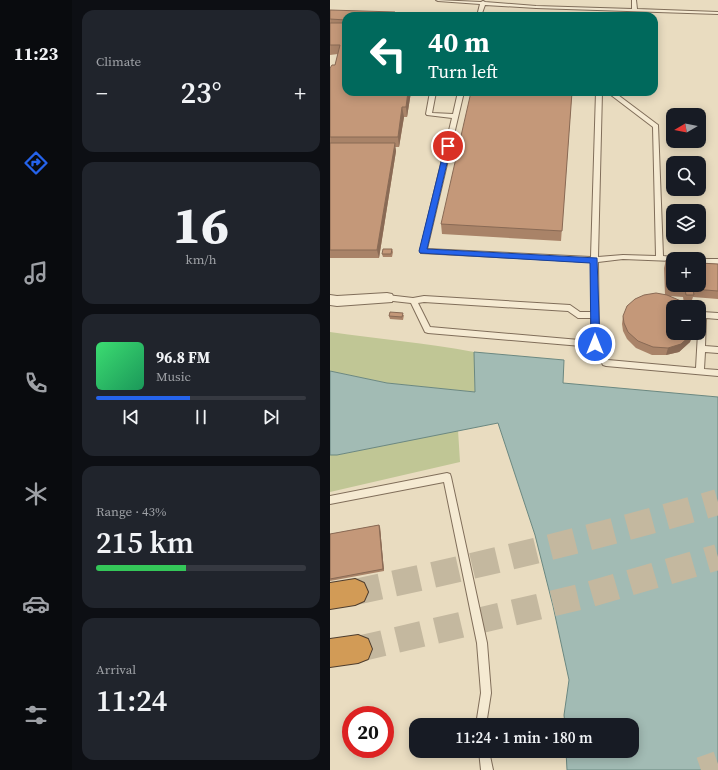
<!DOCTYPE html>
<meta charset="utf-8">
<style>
:root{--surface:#171b24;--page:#20242c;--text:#f1f3f6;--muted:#9ea1a6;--line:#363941;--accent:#2563eb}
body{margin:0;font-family:"Source Serif 4",serif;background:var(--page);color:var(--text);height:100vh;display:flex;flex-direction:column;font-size:15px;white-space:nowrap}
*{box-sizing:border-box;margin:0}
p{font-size:13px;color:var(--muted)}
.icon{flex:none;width:22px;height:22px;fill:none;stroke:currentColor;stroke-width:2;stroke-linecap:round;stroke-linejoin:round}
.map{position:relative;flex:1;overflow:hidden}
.details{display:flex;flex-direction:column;gap:10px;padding:10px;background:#0d0f14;width:258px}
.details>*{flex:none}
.banner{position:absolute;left:12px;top:12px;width:316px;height:84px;border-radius:12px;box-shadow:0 2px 10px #0003;background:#00695c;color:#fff;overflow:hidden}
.needle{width:26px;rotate:260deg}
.fabs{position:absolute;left:336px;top:108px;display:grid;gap:8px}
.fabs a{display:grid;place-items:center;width:40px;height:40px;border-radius:8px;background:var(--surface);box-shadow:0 2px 10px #0003;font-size:20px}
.speed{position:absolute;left:12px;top:706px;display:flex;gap:8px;font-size:20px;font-weight:700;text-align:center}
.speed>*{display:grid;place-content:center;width:52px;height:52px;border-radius:50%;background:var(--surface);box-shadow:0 2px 10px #0003;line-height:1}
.speed .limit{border:6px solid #d22;background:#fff;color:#111}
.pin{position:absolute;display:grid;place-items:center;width:34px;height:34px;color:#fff;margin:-17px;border:2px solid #fff;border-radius:50%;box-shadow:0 1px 4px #0007}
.me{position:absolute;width:44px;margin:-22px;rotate:0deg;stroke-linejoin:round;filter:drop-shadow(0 0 3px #0008)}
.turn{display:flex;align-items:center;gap:14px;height:84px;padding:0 20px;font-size:18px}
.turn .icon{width:52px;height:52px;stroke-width:2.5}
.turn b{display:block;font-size:28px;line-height:34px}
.big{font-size:30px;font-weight:600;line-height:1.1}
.details .tile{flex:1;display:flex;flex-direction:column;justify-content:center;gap:6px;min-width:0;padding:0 14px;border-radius:12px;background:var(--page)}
.details .dial{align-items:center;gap:0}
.dial b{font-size:52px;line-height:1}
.song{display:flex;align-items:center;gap:12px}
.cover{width:48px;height:48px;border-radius:6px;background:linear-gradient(135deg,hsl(140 70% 55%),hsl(150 70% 35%))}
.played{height:4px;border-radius:2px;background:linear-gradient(90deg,var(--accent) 45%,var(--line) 45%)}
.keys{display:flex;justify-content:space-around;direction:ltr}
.heat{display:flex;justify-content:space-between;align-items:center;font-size:22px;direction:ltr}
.charge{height:6px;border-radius:3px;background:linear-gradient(90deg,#34c759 43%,var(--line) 0)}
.trip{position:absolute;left:79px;top:718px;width:230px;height:40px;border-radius:12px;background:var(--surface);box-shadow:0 2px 10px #0003;font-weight:600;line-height:40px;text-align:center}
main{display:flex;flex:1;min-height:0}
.dock{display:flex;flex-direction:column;width:72px;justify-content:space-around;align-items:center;background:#090b0e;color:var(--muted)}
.dock .icon{width:28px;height:28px}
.dock .on{color:var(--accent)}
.dock b{font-size:18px;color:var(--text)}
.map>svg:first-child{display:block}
.green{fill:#c0c695}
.water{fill:#a2bbb4;stroke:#6b8881}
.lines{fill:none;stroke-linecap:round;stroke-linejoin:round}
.motorway-tunnel{stroke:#c4b89f;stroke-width:26;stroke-dasharray:26 14;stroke-linecap:butt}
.service-casing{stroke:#806e5a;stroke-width:2}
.minor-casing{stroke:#806e5a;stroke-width:2}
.motorway-casing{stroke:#4e3d2e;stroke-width:2}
.service{fill:#f5ead2;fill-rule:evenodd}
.minor{fill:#f5ead2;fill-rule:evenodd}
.motorway{fill:#d29b56;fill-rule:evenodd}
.wall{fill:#a98368}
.shaded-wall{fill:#896a55}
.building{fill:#c49879;stroke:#896a55}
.route{fill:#2563eb;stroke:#184099}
</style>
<main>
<nav class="dock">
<b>11:23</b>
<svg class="icon on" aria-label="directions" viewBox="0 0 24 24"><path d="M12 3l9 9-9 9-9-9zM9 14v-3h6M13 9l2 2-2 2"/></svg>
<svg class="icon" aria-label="music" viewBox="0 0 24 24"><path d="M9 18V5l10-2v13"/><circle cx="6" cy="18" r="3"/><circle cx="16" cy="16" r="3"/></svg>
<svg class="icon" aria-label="phone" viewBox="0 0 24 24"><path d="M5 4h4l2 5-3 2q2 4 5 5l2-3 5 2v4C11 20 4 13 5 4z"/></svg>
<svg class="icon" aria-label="climate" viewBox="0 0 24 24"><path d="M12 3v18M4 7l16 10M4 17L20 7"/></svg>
<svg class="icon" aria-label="car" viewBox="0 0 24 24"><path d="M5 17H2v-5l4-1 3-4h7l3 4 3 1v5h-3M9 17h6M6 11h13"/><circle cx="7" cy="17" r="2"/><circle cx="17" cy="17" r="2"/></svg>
<svg class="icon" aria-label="filters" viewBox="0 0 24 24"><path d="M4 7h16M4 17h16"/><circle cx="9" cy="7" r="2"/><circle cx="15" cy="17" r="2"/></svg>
</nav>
<section class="details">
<div class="tile"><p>Climate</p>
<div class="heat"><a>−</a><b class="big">23°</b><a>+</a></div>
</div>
<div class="tile dial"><b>16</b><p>km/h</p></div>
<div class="tile">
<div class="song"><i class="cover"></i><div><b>96.8 FM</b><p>Music</p></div></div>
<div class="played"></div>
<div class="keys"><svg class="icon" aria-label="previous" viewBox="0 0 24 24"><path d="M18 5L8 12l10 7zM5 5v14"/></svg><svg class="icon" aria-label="pause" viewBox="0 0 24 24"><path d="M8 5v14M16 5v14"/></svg><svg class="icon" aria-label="next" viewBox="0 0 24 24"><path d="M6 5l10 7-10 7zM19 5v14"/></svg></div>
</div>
<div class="tile"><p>Range · 43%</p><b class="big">215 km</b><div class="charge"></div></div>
<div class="tile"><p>Arrival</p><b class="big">11:24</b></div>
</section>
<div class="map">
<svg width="388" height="770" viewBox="0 0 388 770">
<rect width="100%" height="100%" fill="#e9dcc0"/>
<path class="green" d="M0,332C48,339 96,343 144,352L145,392L57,383L0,371Z
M128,430L130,462L0,492V455H7Z"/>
<path class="water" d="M144,352L234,360L233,383L388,397V770H237L236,751H302V725H235L234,715L239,680L223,606L205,535L168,423L7,455H0V371L57,383L145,392Z"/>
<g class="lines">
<path class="motorway-tunnel" d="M25,592C147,566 268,537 388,502
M28,649L254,596L388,557
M371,770L388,764"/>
<defs>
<path id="service" d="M106,0L151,2L153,1L155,2L206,6L302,9V0H306L307,9L388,12V14L206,8L155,5L151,16H147L150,4L108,1Z
M100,92H106L102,113L123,114L128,92H134L97,249L261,257L266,92H272L268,257L293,255L326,256L323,127L277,92H284L328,125L333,256L343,257L346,259H343V261L293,259L268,262L269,344L278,360L366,368L368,333H369V314L372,312L388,313V319L376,318L375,346L388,347V353L375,352L374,369L388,370V376L276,366L273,365L263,347L98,333L95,332L81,303L54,300L53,298L57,295L83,298L94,296L240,305L250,312H261V262L91,253L90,251L122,118L97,115L96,114ZM94,302L238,311L248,318H261V341L100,327L88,303Z
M367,259H388V265L369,263V259Z
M117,473L120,474L121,477L157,643L161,693L156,725H146L151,693L147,643L114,482L0,504V496Z
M149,751H159L163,770H151Z"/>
<path id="minor" d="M57,293L62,294L64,298L62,302L7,306L0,305V295L7,296Z"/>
<path id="motorway" d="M25,579L34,583L38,592L34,601L25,605L0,609V583Z
M28,635L38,639L42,649L38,659L28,663L0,667V639Z"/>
</defs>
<use href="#service" class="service-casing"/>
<use href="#minor" class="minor-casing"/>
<use href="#motorway" class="motorway-casing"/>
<use href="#service" class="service"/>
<use href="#minor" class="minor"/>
<use href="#motorway" class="motorway"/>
</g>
<path class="wall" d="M0,10L16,16V92H81L77,117H74L69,147H65L66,151L49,258H0V68L5,65L8,54L0,55Z
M242,92L231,241L112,234L111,224Z
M62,249L63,252L62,257H53L52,254Z
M336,260L388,264V299L363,297L361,303H354L353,297L339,296L363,333L360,342L349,352L336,355H322L306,348L297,339L293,331L292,324L293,316L335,295L334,268Z
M74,315L73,320L60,319L59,316Z
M49,525L50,527L54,571L0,581V534Z"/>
<path class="shaded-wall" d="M78,92H81L77,117L76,107Z
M72,107L74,117L69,147L68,137Z
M65,143L66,151L49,258L47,250Z
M363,334L360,342L349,352L336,355L338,348Z
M49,525L50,527L54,571L53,569Z"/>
<path class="building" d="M0,10L65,12L64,16H16V20L0,19Z
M0,23H16V92H78L76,107H72L68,137H0V68L2,65H5L10,45H0Z
M141,92H242L232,231L111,224Z
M0,143H65L47,250H0Z
M53,249H62L61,254H52Z
M336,260L343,261V285H369V263L388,264V291L363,289L364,295H356L355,289L337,287Z
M326,293L337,295L351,301L358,307H343V333H363L351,344L338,348L323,347L308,341L298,332L294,323L293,316L297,306L305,299L314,295Z
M60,312L73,313L72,317L59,316Z
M49,525L53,569L0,579V534Z"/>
<path class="route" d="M118,144L121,146L97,249L267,258L270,344L268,347H262L261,344L260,263L90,253L89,251L115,146Z"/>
</svg>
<div class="fabs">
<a><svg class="needle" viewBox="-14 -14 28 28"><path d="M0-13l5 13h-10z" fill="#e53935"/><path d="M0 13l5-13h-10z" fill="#9ea1a6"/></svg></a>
<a><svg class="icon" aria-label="search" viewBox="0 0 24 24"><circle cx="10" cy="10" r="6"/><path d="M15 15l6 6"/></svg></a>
<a><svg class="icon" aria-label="layers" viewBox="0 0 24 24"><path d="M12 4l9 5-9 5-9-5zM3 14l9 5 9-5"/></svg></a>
<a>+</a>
<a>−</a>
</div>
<div class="speed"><div class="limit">20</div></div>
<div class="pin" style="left:118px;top:146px;background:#d93025"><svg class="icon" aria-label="arrive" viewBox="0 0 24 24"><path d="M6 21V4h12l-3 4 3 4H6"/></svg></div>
<svg class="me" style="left:265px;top:344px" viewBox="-20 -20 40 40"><circle r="17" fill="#2563eb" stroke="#fff" stroke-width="3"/><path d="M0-11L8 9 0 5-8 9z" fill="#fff"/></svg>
<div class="trip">11:24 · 1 min · 180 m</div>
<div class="banner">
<div class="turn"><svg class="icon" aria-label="left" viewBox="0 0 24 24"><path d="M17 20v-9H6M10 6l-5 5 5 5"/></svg><div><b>40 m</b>Turn left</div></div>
</div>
</div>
</main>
